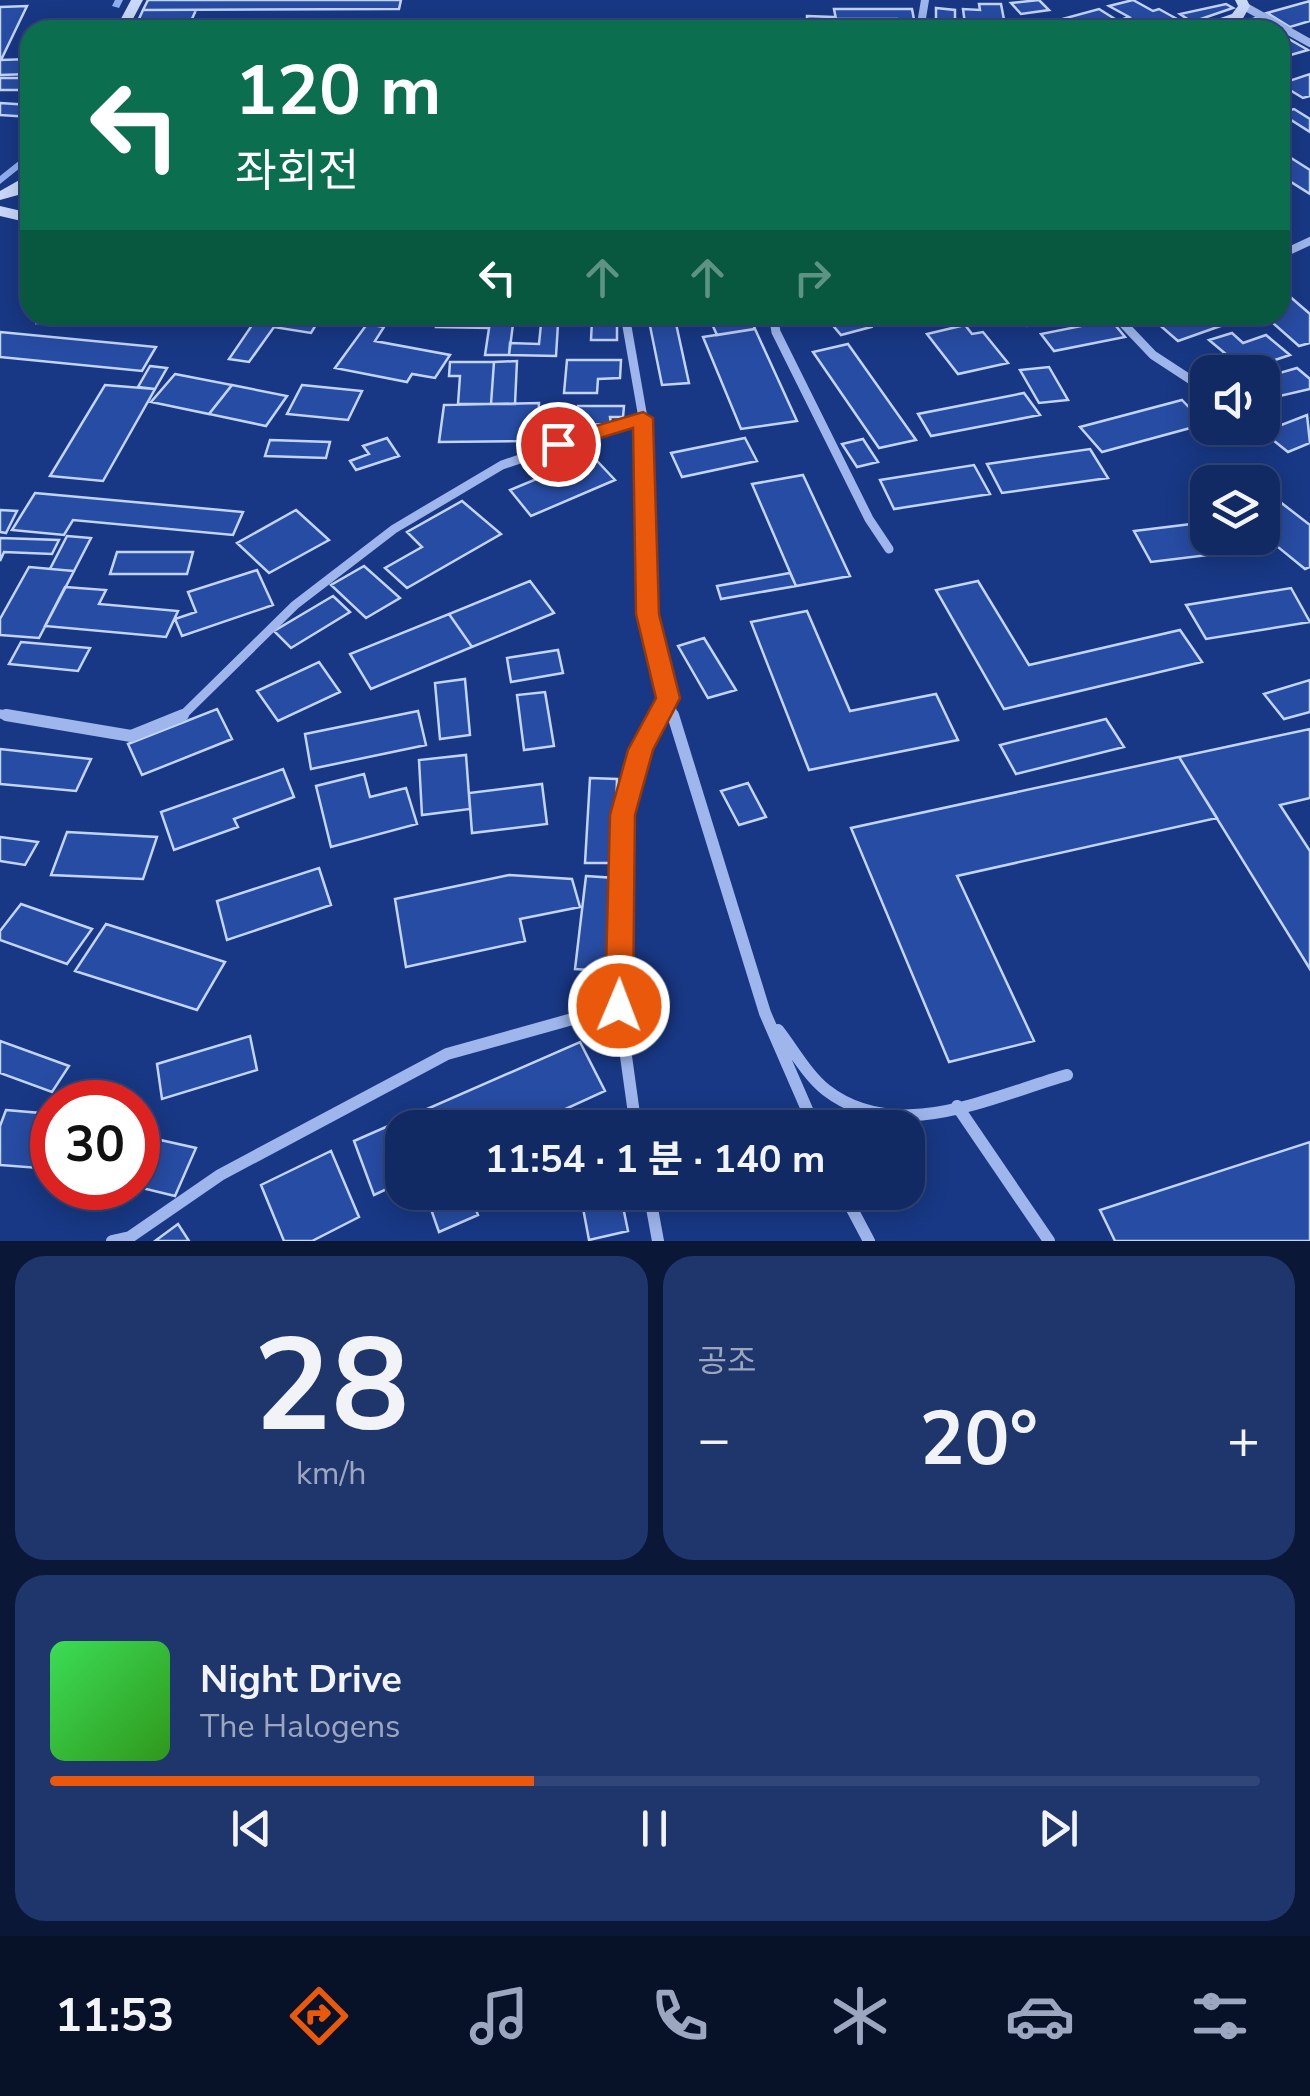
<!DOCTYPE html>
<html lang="ko">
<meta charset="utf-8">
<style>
:root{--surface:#122a64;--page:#1f366d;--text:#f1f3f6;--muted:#9ca7bf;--line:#314678;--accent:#ea580c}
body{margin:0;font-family:"Nunito Sans","Noto Sans KR",sans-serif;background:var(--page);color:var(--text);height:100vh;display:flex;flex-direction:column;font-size:38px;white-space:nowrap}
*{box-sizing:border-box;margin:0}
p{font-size:32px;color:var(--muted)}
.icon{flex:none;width:55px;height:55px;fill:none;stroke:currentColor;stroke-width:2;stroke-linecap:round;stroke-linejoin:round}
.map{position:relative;height:1241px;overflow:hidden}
.side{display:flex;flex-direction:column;gap:15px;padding:15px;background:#0a1737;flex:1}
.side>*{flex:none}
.guide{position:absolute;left:20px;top:20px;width:1270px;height:305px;border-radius:30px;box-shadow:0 5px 25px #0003,0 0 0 2px var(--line);background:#0b6e4f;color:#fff;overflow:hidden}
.fabs{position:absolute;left:1190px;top:355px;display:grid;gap:20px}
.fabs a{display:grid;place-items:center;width:90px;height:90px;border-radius:20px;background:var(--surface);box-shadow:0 5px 25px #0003,0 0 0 2px var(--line);font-size:50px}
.speed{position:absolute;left:30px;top:1080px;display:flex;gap:20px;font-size:50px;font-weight:700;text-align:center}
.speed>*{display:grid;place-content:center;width:130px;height:130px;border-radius:50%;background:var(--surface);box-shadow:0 5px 25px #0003,0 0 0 2px var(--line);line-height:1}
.speed .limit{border:15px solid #d22;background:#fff;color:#111}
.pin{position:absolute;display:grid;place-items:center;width:85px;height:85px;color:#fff;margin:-42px;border:5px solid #fff;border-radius:50%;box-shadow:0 2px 10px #0007}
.me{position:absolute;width:110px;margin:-55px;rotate:1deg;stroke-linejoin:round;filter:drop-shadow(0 0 8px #0008)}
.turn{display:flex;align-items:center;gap:35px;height:210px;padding:0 50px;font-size:45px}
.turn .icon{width:130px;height:130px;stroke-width:2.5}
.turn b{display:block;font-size:70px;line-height:85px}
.lanes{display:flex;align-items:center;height:95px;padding:0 50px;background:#0003;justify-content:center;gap:50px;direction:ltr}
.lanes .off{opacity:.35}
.big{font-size:75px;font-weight:700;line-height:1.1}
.side .tile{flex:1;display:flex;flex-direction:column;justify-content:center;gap:15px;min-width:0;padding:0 35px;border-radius:30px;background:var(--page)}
.side .dial{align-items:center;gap:0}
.dial b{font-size:130px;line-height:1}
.song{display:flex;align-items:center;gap:30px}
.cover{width:120px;height:120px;border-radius:15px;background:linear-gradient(135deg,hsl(130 70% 55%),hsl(110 70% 35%))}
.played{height:10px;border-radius:5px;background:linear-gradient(90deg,var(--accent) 40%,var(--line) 40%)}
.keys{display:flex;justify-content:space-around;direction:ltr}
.heat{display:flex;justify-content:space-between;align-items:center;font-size:55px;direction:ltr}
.side .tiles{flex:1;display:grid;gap:15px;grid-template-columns:1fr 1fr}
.tile:last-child{grid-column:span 2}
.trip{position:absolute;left:385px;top:1110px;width:540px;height:100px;border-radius:30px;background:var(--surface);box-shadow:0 5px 25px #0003,0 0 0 2px var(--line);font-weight:700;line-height:100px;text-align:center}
.menu{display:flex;height:160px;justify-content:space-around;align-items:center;background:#071128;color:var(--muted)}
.menu .icon{width:70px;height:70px}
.menu .on{color:var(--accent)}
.menu b{font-size:45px;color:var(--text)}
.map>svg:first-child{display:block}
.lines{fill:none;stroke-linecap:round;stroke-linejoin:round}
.stream{fill:#90aeef;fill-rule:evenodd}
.building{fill:#274ca3;stroke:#c3d4f9;stroke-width:2.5}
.street-far2{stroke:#9eb6ec;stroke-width:8}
.street-far1{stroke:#9eb6ec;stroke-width:9}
.street{stroke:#9eb6ec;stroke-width:12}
.secondary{fill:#cad8f9;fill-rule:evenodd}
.route{fill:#ea580c;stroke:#983908;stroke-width:2.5}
</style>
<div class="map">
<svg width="1310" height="1241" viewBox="0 0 1310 1241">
<rect width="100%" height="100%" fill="#183885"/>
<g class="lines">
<path class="stream" d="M115,0H123L119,8L112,6Z
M106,19L113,21L108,30H100Z
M30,152V160L0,184V176Z"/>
</g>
<path class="building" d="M148,0H401L399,9L143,10Z
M1039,0L1049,10L1021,14L1011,3Z
M1133,0L1153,11L1159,9L1177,19L1134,30L1118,21L1129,17L1109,6Z
M1310,1V21L1290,27L1267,13Z
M979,4H1001L1006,30H983L982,25L965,24L963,9L980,10Z
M1226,4L1233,8L1192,22L1180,14Z
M27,6L1,60L30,59V74L0,75V7Z
M936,8L955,10V24L936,23Z
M834,9H912L916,30H899L897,19H836Z
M1099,9L1115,19L1076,30L1055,21Z
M143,10H196L187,30H134Z
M807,16L833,17L834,30H807Z
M1256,18L1276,30H1216Z
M343,20L408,21L406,30H340Z
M1287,38L1308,50L1280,58V40Z
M1310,74V96L1303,98L1280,84Z
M0,78H30V90H0Z
M0,103L30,105V117L0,115Z
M1294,109L1310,119V132L1280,113Z
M1280,151L1310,170V194L1280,175Z
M1280,288L1310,314V343L1299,346L1264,315H1280Z
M41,315H115L111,323H37Z
M259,315H322L311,333L274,327L249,362L229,359Z
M438,315H491L489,328L436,327Z
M491,315H554L553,325L513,324L509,355H485Z
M566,315H617V340H591L592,320H566Z
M708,315H749L755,329L717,335Z
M824,315H860L871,327L841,335Z
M1017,315H1064L1066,318L1027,326Z
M1174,315H1239L1243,318L1178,341L1155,321Z
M675,319L689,383L662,385L649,321Z
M1111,320L1125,337L1054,351L1041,334Z
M367,324L384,327L375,341L450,355L435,378L412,374L407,382L335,368Z
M541,324H558L556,356L509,355L510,343L539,344Z
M965,325L972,334L983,332L1008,363L958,374L927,334Z
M755,329L797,421L741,429L703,337Z
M0,332L156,347L142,371L0,357Z
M1232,333L1243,343L1266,335L1290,355L1245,370L1209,340Z
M848,344L916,440L879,448L813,352Z
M567,360H621L620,378L598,379L597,393H564Z
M517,361L515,404H491L494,362Z
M450,362H494L491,404H458L460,376H449Z
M150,366L167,368L155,389L138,387Z
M1049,367L1068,400L1039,403L1020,370Z
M1297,368L1310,379V389L1262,400V378Z
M175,374L232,385L209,414L151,402Z
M105,385L155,389L103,481L50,476Z
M232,385L287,396L266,426L209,414Z
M302,385L362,391L348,420L287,414Z
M1024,393L1040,415L931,436L918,414Z
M1182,400L1205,424L1102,452L1080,427Z
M539,403L537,441L439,442L444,405Z
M578,406H624L623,417H610L611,424L578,425Z
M1307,415L1310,443L1288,452L1263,432Z
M387,438L399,456L356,470L350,461L369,454L363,446Z
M745,438L757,461L682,477L671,453Z
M863,439L878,462L857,467L842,444Z
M270,440L330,442L326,458L265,456Z
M583,446L615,480L531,516L510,490L539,478L530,468Z
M1090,449L1108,478L1002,493L987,464Z
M974,465L990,494L894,509L880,480Z
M803,475L850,576L796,586L752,484Z
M1262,488L1310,525V567L1305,569L1262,534Z
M35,493L243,512L233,535L73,520L64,535L12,530Z
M462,501L501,534L407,588L385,568L422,547L407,532Z
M0,510L17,511L6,533L0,532Z
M296,510L329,540L269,573L237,543Z
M1208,522V538H1241L1249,550L1151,562L1134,531Z
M67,536L91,538L74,571L50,569Z
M0,538L59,540L52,554L4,552L0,561Z
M117,552H193L187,574H110Z
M364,566L400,598L366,618L331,585Z
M29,567L74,571L39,638L0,635V619Z
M257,570L273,605L182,636L175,619L196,612L188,592Z
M790,573L796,586L721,599L717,586Z
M530,581L554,613L472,647L449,614Z
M978,581L1029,665L1180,630L1202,662L1004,709L936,590Z
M65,587L106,590L99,604L178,611L166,637L45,626Z
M1291,588L1310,622L1206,639L1186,605Z
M333,596L350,612L291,648L274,631Z
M807,611L850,711L936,694L958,740L809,770L751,622Z
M449,614L472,647L371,689L350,654Z
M704,638L736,690L708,698L678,646Z
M21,642L90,648L78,671L9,664Z
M558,650L563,673L511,682L507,658Z
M319,662L340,692L278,721L257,691Z
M465,679L470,735L440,739L435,683Z
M1310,680V712L1284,719L1264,694Z
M545,692L554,746L524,750L517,695Z
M217,709L232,739L142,775L128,744Z
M418,711L426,745L311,769L305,734Z
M1106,719L1124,747L1016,774L1000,745Z
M1310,729V798L1280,805L1310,851V969L1179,757Z
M0,749L91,759L76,791L0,784Z
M466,755L470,809L422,815L419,760Z
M1179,757L1217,818L957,876L1034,1041L949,1062L851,828Z
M283,769L294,797L234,819L238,827L174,850L161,812Z
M364,774L370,797L406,788L417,824L331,847L316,786Z
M590,778L617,779L614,863H585Z
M748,783L766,817L739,825L721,791Z
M542,784L547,824L472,833L469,793Z
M67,832L157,837L143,879L51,875Z
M0,837L38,842L25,865L0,861Z
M319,868L331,905L227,940L217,901Z
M509,875L572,879L580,907L520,919L525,941L406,967L395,899Z
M586,876L615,878L606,971L575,969Z
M21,904L92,929L67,964L0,940V931Z
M106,924L225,962L197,1010L75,971Z
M250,1036L257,1070L162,1099L157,1064Z
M0,1041L69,1066L52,1092L0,1073Z
M580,1042L605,1091L524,1128H402V1182L374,1195L354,1141Z
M6,1110L52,1114V1169L0,1165V1126Z
M138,1135L196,1148L175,1196L138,1187Z
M1310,1142V1241H1115L1100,1210Z
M331,1151L359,1217L312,1241H284L261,1185Z
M425,1192H469L478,1215L439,1232Z
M580,1192H620L628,1231L589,1240Z
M178,1224L189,1241H155Z"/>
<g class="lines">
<path class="street-far2" d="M1244,6L1310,43
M920,30L925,0
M1280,255L1310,241"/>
<path class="street-far1" d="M625,315L643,418L647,613L674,718
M773,315L776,332L869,519L889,549
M1115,315L1153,355L1208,391
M0,714L21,718
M180,718L295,605L394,529L502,465L643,418
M658,718L668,698"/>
<path class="street" d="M6,715L131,736L183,715
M673,715L765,1013L815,1128
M778,1030C793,1049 807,1075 826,1090C897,1145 990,1097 1067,1075
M957,1106L1049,1241
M636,1128L619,1006L622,815L641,750L659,715
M649,1192L658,1241
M843,1192L869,1241
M112,1241L130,1237L220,1175L447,1054L619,1006"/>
<path class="secondary" d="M131,0H143L127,30H115Z
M1235,0H1247L1250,6L1242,20L1205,30H1185L1232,14L1238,6Z
M30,174V185L18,195L0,200V191Z
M0,206L30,213V223L0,216Z"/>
</g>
<path class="route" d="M643,412L653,418L659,614L680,698L653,750L635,815L633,1006L629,1015L619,1019L609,1015L605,1006L610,815L628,750L656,698L636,614L633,428L558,451L548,444L551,439Z"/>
</svg>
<div class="fabs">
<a><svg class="icon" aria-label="sound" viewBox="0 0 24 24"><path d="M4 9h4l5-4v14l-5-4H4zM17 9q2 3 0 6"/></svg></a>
<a><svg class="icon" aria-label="layers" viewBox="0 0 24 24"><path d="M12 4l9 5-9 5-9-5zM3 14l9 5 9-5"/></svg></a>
</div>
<div class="speed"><div class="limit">30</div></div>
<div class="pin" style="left:558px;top:444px;background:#d93025"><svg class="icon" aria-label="arrive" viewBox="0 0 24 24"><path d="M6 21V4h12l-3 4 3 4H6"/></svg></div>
<svg class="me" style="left:619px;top:1006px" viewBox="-20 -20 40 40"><circle r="17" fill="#ea580c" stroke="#fff" stroke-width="3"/><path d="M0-11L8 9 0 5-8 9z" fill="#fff"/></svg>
<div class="trip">11:54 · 1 분 · 140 m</div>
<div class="guide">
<div class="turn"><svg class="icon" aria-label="left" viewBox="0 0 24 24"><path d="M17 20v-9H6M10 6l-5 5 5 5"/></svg><div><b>120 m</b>좌회전</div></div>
<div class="lanes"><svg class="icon" aria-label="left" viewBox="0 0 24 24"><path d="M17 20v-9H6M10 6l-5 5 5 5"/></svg><svg class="icon off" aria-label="ahead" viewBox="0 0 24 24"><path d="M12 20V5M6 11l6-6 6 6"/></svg><svg class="icon off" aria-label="ahead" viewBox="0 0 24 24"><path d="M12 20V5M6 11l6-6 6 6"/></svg><svg class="icon off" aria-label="right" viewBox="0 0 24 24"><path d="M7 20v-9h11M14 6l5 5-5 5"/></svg></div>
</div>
</div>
<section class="side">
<div class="tiles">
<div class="tile dial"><b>28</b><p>km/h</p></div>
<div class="tile"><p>공조</p>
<div class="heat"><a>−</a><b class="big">20°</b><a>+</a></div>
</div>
<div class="tile">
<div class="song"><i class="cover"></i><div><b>Night Drive</b><p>The Halogens</p></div></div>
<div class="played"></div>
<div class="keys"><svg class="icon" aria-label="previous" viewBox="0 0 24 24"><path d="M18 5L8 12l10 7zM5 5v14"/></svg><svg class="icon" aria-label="pause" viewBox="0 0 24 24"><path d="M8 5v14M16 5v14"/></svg><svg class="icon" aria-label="next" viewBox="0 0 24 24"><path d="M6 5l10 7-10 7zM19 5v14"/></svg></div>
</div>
</div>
</section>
<nav class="menu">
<b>11:53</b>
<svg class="icon on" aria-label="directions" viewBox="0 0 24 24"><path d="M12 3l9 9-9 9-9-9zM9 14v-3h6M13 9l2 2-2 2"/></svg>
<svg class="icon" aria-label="music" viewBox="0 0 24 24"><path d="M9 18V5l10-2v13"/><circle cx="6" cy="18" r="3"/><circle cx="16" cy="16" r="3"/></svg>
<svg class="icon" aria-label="phone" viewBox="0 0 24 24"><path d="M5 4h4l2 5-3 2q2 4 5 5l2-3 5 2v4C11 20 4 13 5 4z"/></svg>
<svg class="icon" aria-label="climate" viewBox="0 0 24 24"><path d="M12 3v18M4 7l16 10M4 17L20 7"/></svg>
<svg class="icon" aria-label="car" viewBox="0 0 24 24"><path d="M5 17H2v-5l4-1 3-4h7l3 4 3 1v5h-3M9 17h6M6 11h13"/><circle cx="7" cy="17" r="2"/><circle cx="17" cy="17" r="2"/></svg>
<svg class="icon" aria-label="filters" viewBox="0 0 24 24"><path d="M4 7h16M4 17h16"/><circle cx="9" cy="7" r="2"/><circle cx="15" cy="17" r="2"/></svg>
</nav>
